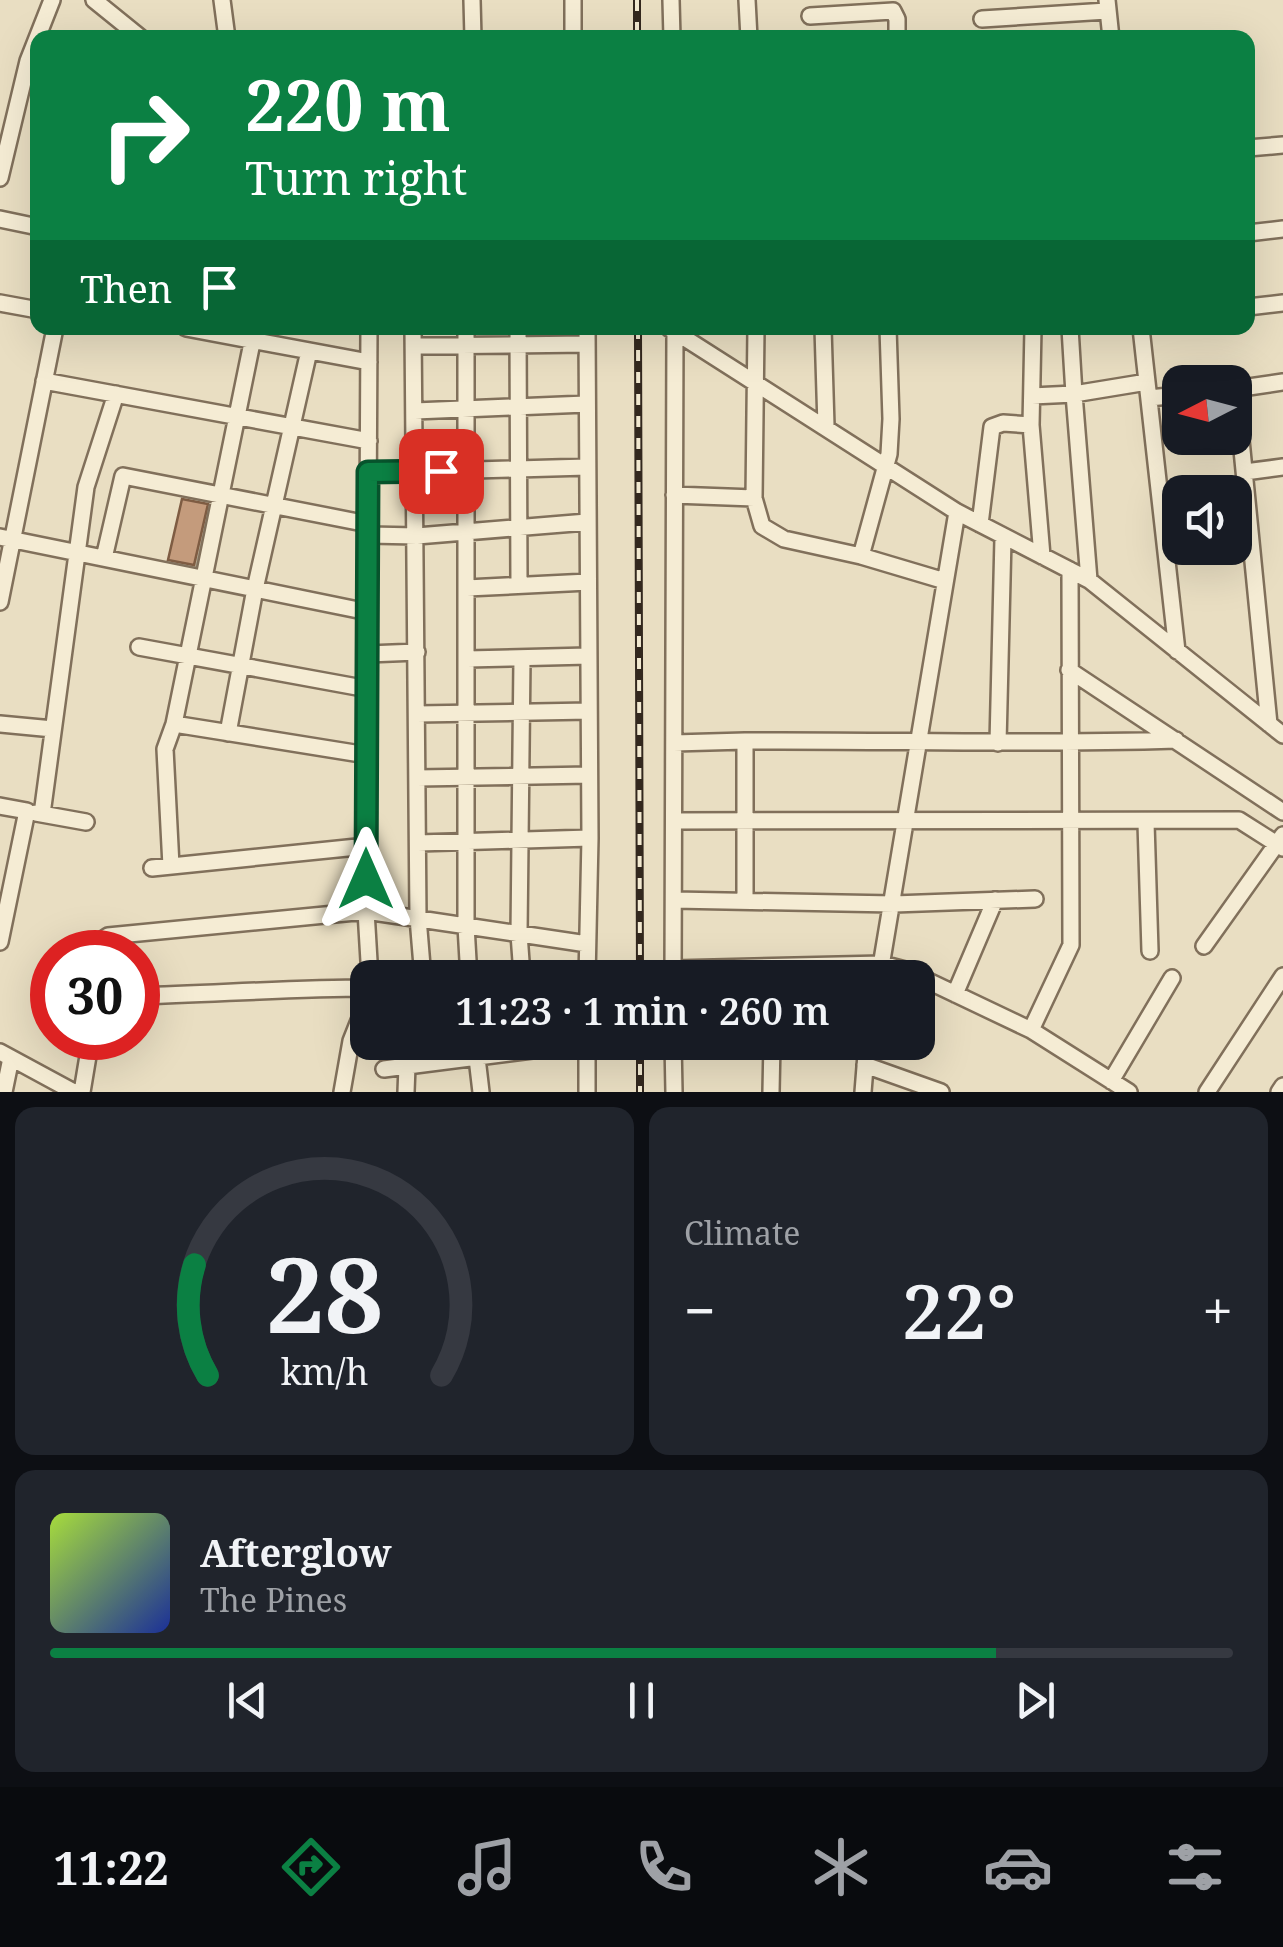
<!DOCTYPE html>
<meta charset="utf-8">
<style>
:root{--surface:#171b24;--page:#20242c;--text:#f1f3f6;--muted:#9ea1a6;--line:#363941;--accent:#0b8043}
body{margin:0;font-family:"Noto Serif",serif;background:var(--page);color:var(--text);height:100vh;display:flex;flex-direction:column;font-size:38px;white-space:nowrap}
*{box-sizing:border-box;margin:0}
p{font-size:32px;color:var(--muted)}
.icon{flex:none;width:55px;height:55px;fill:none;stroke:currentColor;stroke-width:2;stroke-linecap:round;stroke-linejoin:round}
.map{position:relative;height:1092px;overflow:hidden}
.panel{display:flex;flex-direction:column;gap:15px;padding:15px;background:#0d0f14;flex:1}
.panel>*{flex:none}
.guide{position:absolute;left:30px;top:30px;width:1225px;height:305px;border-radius:20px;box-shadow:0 10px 40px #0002;background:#0b8043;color:#fff;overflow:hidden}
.needle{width:65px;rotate:264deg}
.controls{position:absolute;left:1162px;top:365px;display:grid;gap:20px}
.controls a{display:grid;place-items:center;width:90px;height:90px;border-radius:20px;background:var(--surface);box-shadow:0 10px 40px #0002;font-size:50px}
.speed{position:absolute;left:30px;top:930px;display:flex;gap:20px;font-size:50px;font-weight:700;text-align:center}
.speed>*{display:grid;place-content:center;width:130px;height:130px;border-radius:50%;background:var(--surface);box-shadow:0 10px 40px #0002;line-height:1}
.speed .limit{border:15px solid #d22;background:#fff;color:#111}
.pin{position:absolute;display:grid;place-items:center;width:85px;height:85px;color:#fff;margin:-42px;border-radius:20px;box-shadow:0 5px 15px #0006}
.me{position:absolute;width:110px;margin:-55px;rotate:0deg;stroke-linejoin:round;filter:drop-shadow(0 0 8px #0008)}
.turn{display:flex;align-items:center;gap:35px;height:210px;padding:0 50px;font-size:45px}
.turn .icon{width:130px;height:130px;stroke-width:2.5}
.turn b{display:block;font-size:70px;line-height:85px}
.then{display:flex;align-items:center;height:95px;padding:0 50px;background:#0003;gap:20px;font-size:38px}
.big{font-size:75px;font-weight:600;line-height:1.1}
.panel .tile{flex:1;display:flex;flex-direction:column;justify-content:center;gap:15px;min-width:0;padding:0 35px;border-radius:20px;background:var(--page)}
.panel .dial{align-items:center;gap:0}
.dial svg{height:260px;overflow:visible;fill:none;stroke:var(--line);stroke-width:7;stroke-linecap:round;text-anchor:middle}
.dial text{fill:var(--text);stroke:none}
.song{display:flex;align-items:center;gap:30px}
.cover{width:120px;height:120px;border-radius:15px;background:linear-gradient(135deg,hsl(80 70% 55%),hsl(230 70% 35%))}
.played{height:10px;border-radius:5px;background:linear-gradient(90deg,var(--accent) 80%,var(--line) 80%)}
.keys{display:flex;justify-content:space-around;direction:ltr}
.heat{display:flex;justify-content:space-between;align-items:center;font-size:55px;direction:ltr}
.panel .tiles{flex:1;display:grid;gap:15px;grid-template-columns:1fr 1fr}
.tile:last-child{grid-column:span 2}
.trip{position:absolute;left:350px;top:960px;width:585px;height:100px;border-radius:20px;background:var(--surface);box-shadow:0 10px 40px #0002;font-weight:600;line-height:100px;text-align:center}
.tabs{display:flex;height:160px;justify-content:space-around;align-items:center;background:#090b0e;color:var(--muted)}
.tabs .icon{width:70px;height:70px}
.tabs .selected{color:var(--accent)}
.tabs b{font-size:45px;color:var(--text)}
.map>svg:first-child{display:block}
.building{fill:#c49b7b;stroke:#7e5b43;stroke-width:2.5;filter:url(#shadow)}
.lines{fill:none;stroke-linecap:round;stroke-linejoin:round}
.minor-casing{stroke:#81705b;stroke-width:20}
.minor{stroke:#f5ecd4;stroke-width:15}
.rail-casing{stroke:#33281e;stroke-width:8}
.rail{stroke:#f2e9d0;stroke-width:4;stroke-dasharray:11;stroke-linecap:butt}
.route-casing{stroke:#07532c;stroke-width:25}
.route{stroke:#0b8043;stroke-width:18}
</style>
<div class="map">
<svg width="1283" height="1092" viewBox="0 0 1283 1092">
<defs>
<filter id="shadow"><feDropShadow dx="3.5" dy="6" stdDeviation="0" flood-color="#0004"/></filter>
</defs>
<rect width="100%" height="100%" fill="#e9dec2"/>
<path class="building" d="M182,499L208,504L194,565L168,560Z"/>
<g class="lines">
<defs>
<path id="minor" d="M94,0L141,38
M222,0L227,38
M472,0L473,38
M573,0V38
M671,0L672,38
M747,0L749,38
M1107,0L1111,38
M810,16L893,11L897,19V38
M982,19L1107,11
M1248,148L1283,145
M0,178L28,61L52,0
M0,219L38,227
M1248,233L1283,229
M0,303L38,310
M1248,307L1283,303
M186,328L369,362
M369,328L366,911L370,978
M413,328L418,918L423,978
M466,328V926L469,978
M518,328L519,585
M669,328L957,512L1089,580L1283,735
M756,328L754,498L762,526L784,539L861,556L945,581
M823,328L826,426
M1033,328L1031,425L1042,556
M1141,328L1177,651
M414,346L587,344
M44,381L369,441
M1235,389L1283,382
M1236,389L1269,724
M1032,396L1074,394L1070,328
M1149,398L1180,395
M415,411L586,404
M1245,472L1283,467
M368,473L587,467
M674,495L754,498
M980,524L992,427L1003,423L1031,425
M369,535L417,536L587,522
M0,537L368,612
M861,556L889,454L891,419L888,328
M104,558L123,476L368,524
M1070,570L1071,945L1031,1030L1129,1092
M1089,580L1074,394L1147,382
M467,588L588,582
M0,602L55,328
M139,647L368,689
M368,654L417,652
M467,659L588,656
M522,659L519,934L522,975
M1069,670L1283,812
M417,714L589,711
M0,724L53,729
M174,724L367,755
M228,733L255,589L309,351
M745,741C889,740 1032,745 1176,740
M674,743L745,741V901
M998,743L1003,538
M417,778L589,775
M0,806L27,811L0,942
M36,813L86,822
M42,814L86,487L116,394
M674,821L1239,820L1283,848
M1146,823L1150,951
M418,843L590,838
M171,866L165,749L174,724L255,328
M152,868L367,846
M674,900L894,904L1035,899
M1204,946L1283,835
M101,952L102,940L108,936L366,911L587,944
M673,969L882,964L905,970L1031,1030
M496,978L587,970
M587,978L590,838L587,328
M673,978L675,328
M879,978L957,512
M955,994L995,900
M138,996C214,994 291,988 368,988
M587,1042V1092
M673,1042L674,1092
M0,1052L74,1092
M477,1058L481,1092
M865,1065L941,1092
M384,1069L587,1043
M1111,1081L1172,978
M4,1092L11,1058
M82,1092L91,1038
M342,1092L351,1041L368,998
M406,1092L407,1066
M771,1092L772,1042
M863,1092L867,1042
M1207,1092L1283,976
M1279,1092L1283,1086"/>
</defs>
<use href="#minor" class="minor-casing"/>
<use href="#minor" class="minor"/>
<defs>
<path id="rail" d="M637,0V38
M638,328L640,978
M640,1042V1092"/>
</defs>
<use href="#rail" class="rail-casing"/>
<use href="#rail" class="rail"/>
</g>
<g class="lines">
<defs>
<path id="route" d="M366,879L368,472L441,471"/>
</defs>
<use href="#route" class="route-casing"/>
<use href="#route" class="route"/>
</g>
</svg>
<div class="controls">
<a><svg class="needle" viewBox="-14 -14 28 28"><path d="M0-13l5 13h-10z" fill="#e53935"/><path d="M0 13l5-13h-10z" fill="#9ea1a6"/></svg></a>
<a><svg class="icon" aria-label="sound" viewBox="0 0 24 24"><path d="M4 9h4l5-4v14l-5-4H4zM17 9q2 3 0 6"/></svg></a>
</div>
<div class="speed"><div class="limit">30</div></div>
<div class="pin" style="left:441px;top:471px;background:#d93025"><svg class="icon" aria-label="arrive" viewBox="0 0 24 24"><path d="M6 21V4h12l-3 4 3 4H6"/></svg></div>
<svg class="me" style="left:366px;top:879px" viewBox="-20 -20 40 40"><path d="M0-17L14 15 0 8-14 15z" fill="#0b8043" stroke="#fff" stroke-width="4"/></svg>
<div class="trip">11:23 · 1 min · 260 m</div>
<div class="guide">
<div class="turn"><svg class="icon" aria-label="right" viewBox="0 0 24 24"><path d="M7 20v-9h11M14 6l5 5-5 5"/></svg><div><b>220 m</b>Turn right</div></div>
<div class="then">Then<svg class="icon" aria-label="arrive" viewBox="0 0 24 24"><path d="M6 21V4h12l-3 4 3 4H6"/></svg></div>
</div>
</div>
<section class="panel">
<div class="tiles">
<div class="tile dial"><svg viewBox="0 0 100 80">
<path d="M14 69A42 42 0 1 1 86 69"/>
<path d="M14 69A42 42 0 0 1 10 35" stroke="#0b8043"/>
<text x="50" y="56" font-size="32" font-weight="700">28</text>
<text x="50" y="72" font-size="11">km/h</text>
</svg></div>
<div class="tile"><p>Climate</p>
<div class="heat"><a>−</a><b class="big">22°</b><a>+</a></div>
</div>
<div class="tile">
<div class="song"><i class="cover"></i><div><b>Afterglow</b><p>The Pines</p></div></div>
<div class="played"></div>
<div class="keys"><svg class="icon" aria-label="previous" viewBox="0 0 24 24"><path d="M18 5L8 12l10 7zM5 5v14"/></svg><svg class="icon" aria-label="pause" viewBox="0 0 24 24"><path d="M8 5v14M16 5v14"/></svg><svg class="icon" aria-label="next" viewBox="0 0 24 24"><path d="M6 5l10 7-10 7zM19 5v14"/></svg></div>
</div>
</div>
</section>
<nav class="tabs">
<b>11:22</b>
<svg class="icon selected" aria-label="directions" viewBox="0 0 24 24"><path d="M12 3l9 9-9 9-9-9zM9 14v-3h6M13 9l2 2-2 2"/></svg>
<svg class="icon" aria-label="music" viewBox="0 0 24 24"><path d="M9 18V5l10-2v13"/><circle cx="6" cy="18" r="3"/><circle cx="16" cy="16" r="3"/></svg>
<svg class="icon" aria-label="phone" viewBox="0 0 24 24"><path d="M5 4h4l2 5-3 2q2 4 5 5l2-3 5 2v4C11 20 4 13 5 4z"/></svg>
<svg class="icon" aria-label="climate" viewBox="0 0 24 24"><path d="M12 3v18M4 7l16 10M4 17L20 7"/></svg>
<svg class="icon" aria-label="car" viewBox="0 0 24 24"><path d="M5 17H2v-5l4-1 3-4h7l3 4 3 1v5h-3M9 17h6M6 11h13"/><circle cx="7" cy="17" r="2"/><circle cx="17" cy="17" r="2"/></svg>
<svg class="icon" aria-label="filters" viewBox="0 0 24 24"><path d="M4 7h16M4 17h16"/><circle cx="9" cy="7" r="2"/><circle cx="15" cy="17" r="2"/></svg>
</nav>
